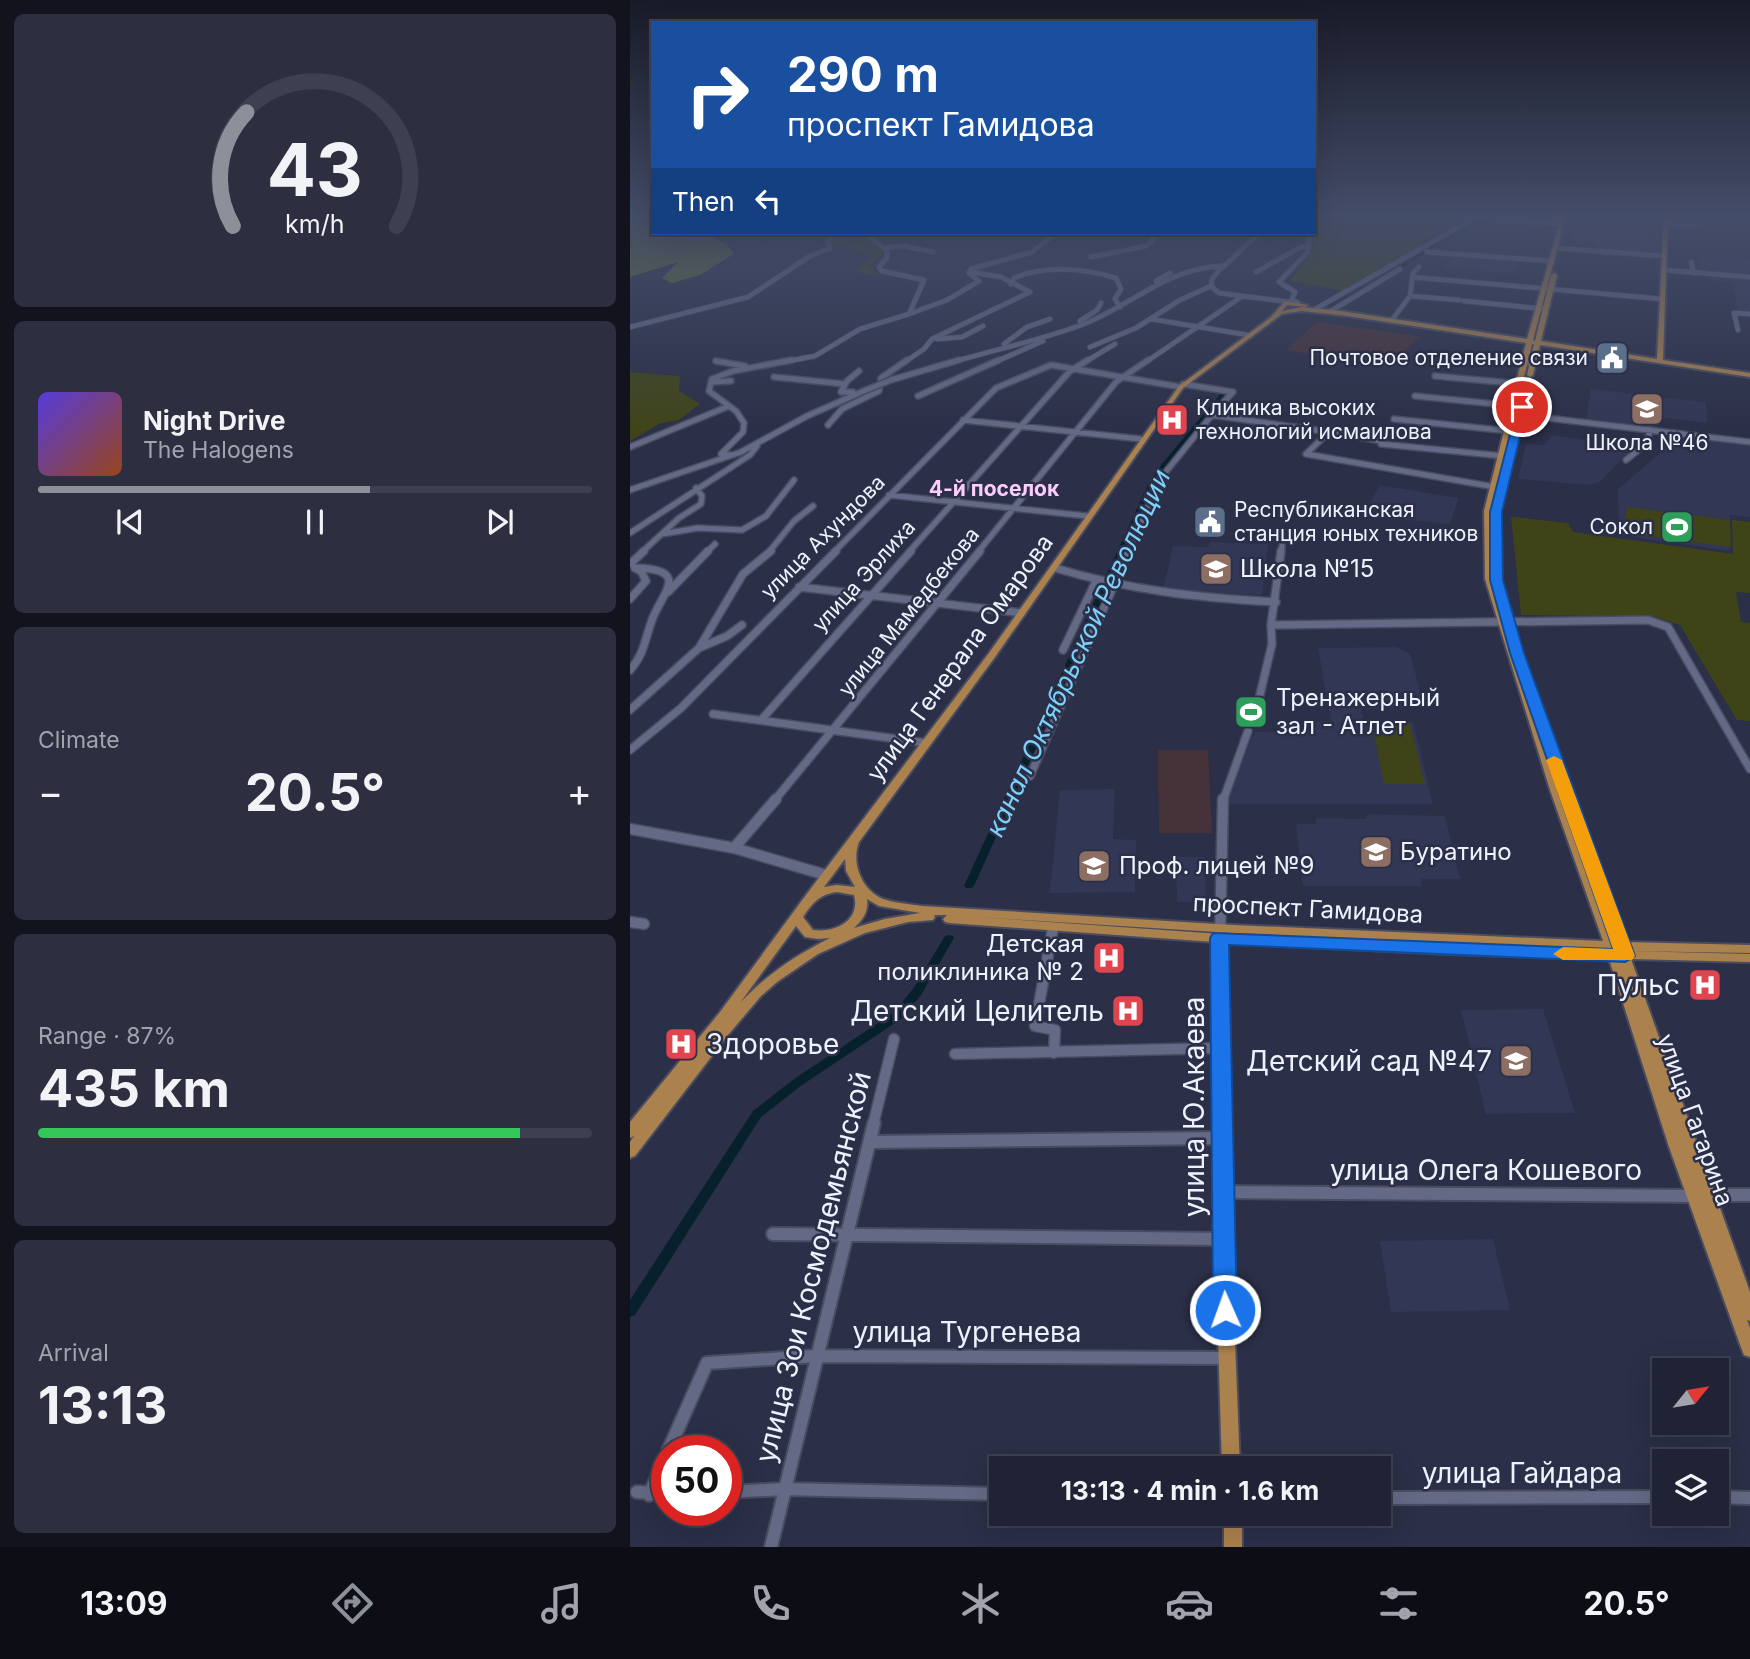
<!DOCTYPE html>
<meta charset="utf-8">
<style>
:root{--surface:#202335;--page:#2d2f41;--text:#f1f3f6;--muted:#a2a4ad;--line:#3d4050;--accent:#8c9099}
body{margin:0;font-family:Inter,sans-serif;background:var(--page);color:var(--text);height:100vh;display:flex;flex-direction:column;font-size:26px;white-space:nowrap}
*{box-sizing:border-box;margin:0}
p{font-size:23px;color:var(--muted)}
.icon{flex:none;width:38px;height:38px;fill:none;stroke:currentColor;stroke-width:2;stroke-linecap:round;stroke-linejoin:round}
.map{position:relative;flex:1;overflow:hidden}
.drawer{display:flex;flex-direction:column;gap:14px;padding:14px;background:#12131d;width:630px}
.drawer>*{flex:none}
.hud{position:absolute;left:21px;top:21px;width:665px;height:214px;border-radius:0px;box-shadow:0 7px 28px #0002,0 0 0 2px var(--line);background:#1a4fa0;color:#fff;overflow:hidden}
.needle{width:46px;rotate:60deg}
.fabs{position:absolute;left:1022px;top:1358px;display:grid;gap:14px}
.fabs a{display:grid;place-items:center;width:77px;height:77px;border-radius:0px;background:var(--surface);box-shadow:0 7px 28px #0002,0 0 0 2px var(--line);font-size:35px}
.speed{position:absolute;left:21px;top:1435px;display:flex;gap:14px;font-size:35px;font-weight:700;text-align:center}
.speed>*{display:grid;place-content:center;width:91px;height:91px;border-radius:50%;background:var(--surface);box-shadow:0 7px 28px #0002,0 0 0 2px var(--line);line-height:1}
.speed .limit{border:10px solid #d22;background:#fff;color:#111}
.pin{position:absolute;display:grid;place-items:center;width:60px;height:60px;color:#fff;margin:-30px;border:4px solid #fff;border-radius:50%;box-shadow:0 2px 7px #0007}
.me{position:absolute;width:77px;margin:-38px;rotate:358deg;stroke-linejoin:round;filter:drop-shadow(0 0 5px #0008)}
.turn{display:flex;align-items:center;gap:24px;height:147px;padding:0 21px;font-size:32px}
.turn .icon{width:91px;height:91px;stroke-width:2.5}
.turn b{display:block;font-size:49px;line-height:60px}
.then{display:flex;align-items:center;height:66px;padding:0 21px;background:#0003;gap:14px;font-size:26px}
.big{font-size:52px;font-weight:700;line-height:1.1}
.drawer .tile{flex:1;display:flex;flex-direction:column;justify-content:center;gap:10px;min-width:0;padding:0 24px;border-radius:10px;background:var(--page)}
.drawer .dial{align-items:center;gap:0}
.dial svg{height:182px;overflow:visible;fill:none;stroke:var(--line);stroke-width:7;stroke-linecap:round;text-anchor:middle}
.dial text{fill:var(--text);stroke:none}
.song{display:flex;align-items:center;gap:21px}
.cover{width:84px;height:84px;border-radius:10px;background:linear-gradient(135deg,hsl(250 70% 55%),hsl(20 70% 35%))}
.played{height:7px;border-radius:4px;background:linear-gradient(90deg,var(--accent) 60%,var(--line) 60%)}
.keys{display:flex;justify-content:space-around;direction:ltr}
.heat{display:flex;justify-content:space-between;align-items:center;font-size:38px;direction:ltr}
.charge{height:10px;border-radius:5px;background:linear-gradient(90deg,#34c759 87%,var(--line) 0)}
.trip{position:absolute;left:359px;top:1456px;width:402px;height:70px;border-radius:0px;background:var(--surface);box-shadow:0 7px 28px #0002,0 0 0 2px var(--line);font-weight:700;line-height:70px;text-align:center}
.tab-bar{display:flex;height:112px;justify-content:space-around;align-items:center;background:#0d0e15;color:var(--muted)}
.tab-bar .icon{width:49px;height:49px}
.tab-bar .selected{color:var(--accent)}
.tab-bar b{font-size:32px;color:var(--text)}
main{display:flex;flex:1;min-height:0}
.map>svg:first-child{display:block}
.industrial{fill:#463339}
.built{fill:#313755}
.green{fill:#3f4418}
.forest{fill:#68702a}
.lines{fill:none;stroke-linecap:round;stroke-linejoin:round}
.canal{fill:#07212c;fill-rule:evenodd}
.minor-far4-casing{stroke:#494c5f;stroke-width:6}
.minor-far3-casing{stroke:#494c5f;stroke-width:8}
.minor-far2-casing{stroke:#494c5f;stroke-width:10}
.minor-far1-casing{stroke:#494c5f;stroke-width:13}
.minor-casing{stroke:#494c5f;stroke-width:16}
.major-casing{stroke:#494c5f;stroke-width:4}
.minor-far4{stroke:#646a85;stroke-width:4.5}
.minor-far3{stroke:#646a85;stroke-width:5}
.minor-far2{stroke:#646a85;stroke-width:7}
.minor-far1{stroke:#646a85;stroke-width:10}
.minor{stroke:#646a85;stroke-width:12}
.major{fill:#ab814d;fill-rule:evenodd}
.minor-bridge-casing{stroke:#494c5f;stroke-width:8;stroke-linecap:butt}
.minor-bridge{stroke:#646a85;stroke-width:5}
.route{fill:#1a73e8;stroke:#114b97;stroke-width:2}
.slow{fill:#f59e0b}
.labels{text-anchor:middle;stroke-width:5;stroke-linejoin:round;paint-order:stroke}
.far-poi-label{font-size:21px;fill:#eff2fe;stroke:#2b2f47;text-anchor:end}
.far-neighbourhood-label{font-size:21px;font-weight:bold;fill:#fbcdfc;stroke:#2b2f47}
.far-street-label{font-size:21px;fill:#eff2fe;stroke:#2b2f47}
.poi-label{font-size:24px;fill:#eff2fe;stroke:#2b2f47;text-anchor:start}
.street-label{font-size:24px;fill:#eff2fe;stroke:#2b2f47}
.water-label{font-size:26px;font-style:italic;fill:#7dd1f9;stroke:#2b2f47}
.near-poi-label{font-size:28px;fill:#eff2fe;stroke:#2b2f47;text-anchor:end}
.near-street-label{font-size:28px;fill:#eff2fe;stroke:#2b2f47}
</style>
<main>
<section class="drawer">
<div class="tile dial"><svg viewBox="0 0 100 80">
<path d="M14 69A42 42 0 1 1 86 69"/>
<path d="M14 69A42 42 0 0 1 20 19" stroke="#8c9099"/>
<text x="50" y="56" font-size="32" font-weight="700">43</text>
<text x="50" y="72" font-size="11">km/h</text>
</svg></div>
<div class="tile">
<div class="song"><i class="cover"></i><div><b>Night Drive</b><p>The Halogens</p></div></div>
<div class="played"></div>
<div class="keys"><svg class="icon" aria-label="previous" viewBox="0 0 24 24"><path d="M18 5L8 12l10 7zM5 5v14"/></svg><svg class="icon" aria-label="pause" viewBox="0 0 24 24"><path d="M8 5v14M16 5v14"/></svg><svg class="icon" aria-label="next" viewBox="0 0 24 24"><path d="M6 5l10 7-10 7zM19 5v14"/></svg></div>
</div>
<div class="tile"><p>Climate</p>
<div class="heat"><a>−</a><b class="big">20.5°</b><a>+</a></div>
</div>
<div class="tile"><p>Range · 87%</p><b class="big">435 km</b><div class="charge"></div></div>
<div class="tile"><p>Arrival</p><b class="big">13:13</b></div>
</section>
<div class="map">
<svg width="1120" height="1547" viewBox="0 0 1120 1547">
<rect width="100%" height="100%" fill="#2b2f47"/>
<path class="industrial" d="M687,322L789,336L762,366L656,350Z
M528,750H578L582,833H529Z"/>
<path class="built" d="M942,229L1032,235L1031,255L965,250L966,243L940,241Z
M822,254L889,260L885,274L814,268Z
M1069,256L1120,260V276L1070,272Z
M1081,275L1120,278V313L1108,312L1103,283L1081,281Z
M961,389L1076,402L1077,423L1028,417L1027,427L956,419Z
M922,435L961,441V447L998,453L970,482L958,485L888,479L896,444L914,445Z
M1050,436L1120,443V517L1100,515L1099,551L990,535L987,490Z
M750,485L829,498L820,524L732,516Z
M580,542L638,544L632,595L533,590L543,546L578,547Z
M766,647L780,654L795,708L731,709L734,722H783L803,804H596L600,783L625,732H668L667,722L701,721L688,648Z
M485,789L483,839L506,840L505,892L420,893L430,790Z
M737,814L815,816L830,879H791L792,886H673L666,824H686V818L737,819Z
M546,857H575L576,902H547Z
M913,1009L945,1113L856,1114L831,1010Z
M863,1239L880,1310L761,1312L750,1241Z"/>
<path class="green" d="M684,215L824,218L773,257L715,291L660,281L682,252Z
M211,233L227,234L252,250V255L239,264L247,275L229,273L226,268L240,259L241,254L223,251L217,246L204,245L202,241Z
M0,372L50,376L49,391L70,404L49,420L31,423L0,441Z
M997,507L1100,520L1101,547L993,533Z
M881,517L938,523L943,532L1103,554L1102,520L1120,522V593L1106,592L1111,622L1120,623V721L1107,720L1050,625L1026,617L891,615Z
M742,724H780L795,784H754Z"/>
<path class="forest" d="M0,215H23V233H81L83,238L97,244L104,254L70,275L42,283L32,278L48,262L0,277Z"/>
<g class="lines">
<path class="canal" d="M852,215H857L763,273L759,272Z
M591,393L596,394L532,472L520,493L344,886L342,888H336L334,886L514,493L527,470Z
M319,935L323,936L324,938L291,995L271,1019L172,1085L131,1117L5,1315L0,1317V1300L123,1111L164,1079L263,1013L283,989L315,936Z"/>
<defs>
<path id="minor-far4" d="M684,215H720
M846,218L931,224
M1036,224L1065,226
M255,248L274,246L303,252
M924,248L1034,256
M797,252L922,261
M461,257L516,246L522,242L525,233
M1061,262L1064,273
M593,267L629,233
M341,269L402,252L426,233
M1033,270L1120,277
M626,272L671,247H679
M782,277L1032,299
M526,281L540,273
M381,284L384,278C416,265 454,268 486,278L491,289L485,299L490,307
M780,296L829,300
M834,301L915,309
M668,303L662,299L665,292L649,282L678,252L680,233
M687,308L850,215
M701,311L770,269
M279,314L317,300L349,281L339,273
M521,319L618,335
M762,320L780,296L783,273L789,267
M450,321L467,310L471,303
M0,327L118,297L180,256L200,248L198,241L204,233
M1108,330L1104,313L1120,314
M307,339L332,337L353,326
M374,344L397,327L420,319
M460,347L506,328L550,300L581,286
M801,354L891,362
M86,361L91,362
M153,362L185,356L230,329L279,314L294,280L252,271L249,267L257,258V251L240,237L243,233
M275,362L294,349L302,339L400,292L371,277L342,272L341,269
M323,362C366,349 412,340 454,324C502,305 537,268 592,266L582,279L581,286L589,293L659,302
M365,362L413,341
M455,362L485,344
M516,362L611,297
M989,362L993,356"/>
<path id="minor-far3" d="M871,360L903,363
M86,361L115,366
M988,364L990,360
M805,376L892,384
M144,377L215,384
M261,380L329,360
M81,382L101,381
M553,384L603,392L582,415L699,432L676,454
M223,392H211L217,381L229,371
M288,396L369,360
M785,396L886,406
M884,414L1120,442
M764,419L879,431
M333,420L511,439
M198,425L212,409L249,391L251,378L277,360
M699,432L752,441L751,444L873,456
M0,447L99,406
M676,454L865,487
M102,455L91,454L113,432L114,423L106,411L79,391L82,379L103,371L162,360
M996,460L1017,443L1020,430
M0,490L111,452L177,416L236,390
M259,495L457,516
M0,533L120,455L127,446
M32,534L68,528L112,530L136,516L164,480
M12,552L49,518L71,504L72,496L66,488
M77,552L85,544
M139,552L164,521L183,506
M204,552L366,388L421,365L551,387
M279,552L440,371L458,360
M348,552L486,382L518,360
M498,552L530,479L582,415
M651,552L652,546"/>
<path id="minor-far2" d="M0,564L14,551
M425,568C498,590 570,598 646,602
M169,587L392,613
M38,592L78,551
M0,599L16,581L11,571L5,568
M641,625L1018,620L1038,627L1120,769
M69,648L97,636L112,625
M433,650L466,581
M0,670C14,655 15,639 22,620C31,594 63,569 5,568
M629,699L642,644L641,625L651,551
M0,710L69,648L113,574L141,551
M83,714L297,743
M132,719L281,551
M0,750L51,708L206,551
M400,776L499,551
M144,801L350,551
M593,801L618,731"/>
<path id="minor-far1" d="M0,829L104,848L196,875
M104,848L146,799
M0,922L14,924
M423,928L405,1026L425,1030L424,1053
M590,938L593,799
M325,1054L591,1048
M243,1125L264,1039"/>
<path id="minor" d="M240,1142L591,1138
M592,1192L1065,1196
M1077,1195H1120
M143,1234L593,1239
M38,1451L77,1363L186,1356L596,1358
M7,1492L37,1494
M96,1492L154,1489L371,1494
M19,1495L37,1455
M1087,1497L1120,1498
M749,1498L1034,1497
M141,1547L244,1123"/>
<path id="major" d="M932,215H936L903,340L905,341L921,275L924,273L927,275L911,341L1027,359L1034,215H1038L1033,360L1120,373V377L910,345L903,375L900,377L897,375L904,344H902L862,511L863,557H868L869,559L870,580L879,615L876,618L890,662H894L896,664L995,942L1120,945V953L998,951L1120,954V962L1001,959L1120,1292V1321L1117,1320L1120,1328V1357L1114,1355L1112,1350L1039,1147L979,959L819,954L596,943L601,1239L610,1468H592L585,1239L584,942L319,923L315,922L313,919L317,915H304L305,917L303,920L278,922L235,933L188,954L147,982L131,996L98,1035L5,1156L0,1158V1142L4,1136L0,1138V1122L90,1012L176,895L359,653L549,386L641,317L655,301L678,305L675,307L657,305L652,311L672,307L711,311L897,339ZM672,311L717,316L896,343L854,511L855,579L920,790L973,941L603,925L292,906C280,904 264,903 253,899C231,890 221,862 229,842L365,657L553,388L652,314ZM215,859L216,871L225,887L207,885L194,887ZM207,892L224,895C231,921 205,933 183,930L173,917C182,903 190,894 207,892ZM237,899L249,906L290,913L255,919L224,928C233,920 239,911 237,899ZM348,917L603,933L976,950L619,936ZM166,926L175,937L188,939L200,938C166,955 136,975 110,1003Z
M594,1514H612V1547H594Z"/>
</defs>
<use href="#minor-far4" class="minor-far4-casing"/>
<use href="#minor-far3" class="minor-far3-casing"/>
<use href="#minor-far2" class="minor-far2-casing"/>
<use href="#minor-far1" class="minor-far1-casing"/>
<use href="#minor" class="minor-casing"/>
<use href="#major" class="major-casing"/>
<use href="#minor-far4" class="minor-far4"/>
<use href="#minor-far3" class="minor-far3"/>
<use href="#minor-far2" class="minor-far2"/>
<use href="#minor-far1" class="minor-far1"/>
<use href="#minor" class="minor"/>
<use href="#major" class="major"/>
<defs>
<path id="minor-bridge" d="M236,390L261,380"/>
</defs>
<use href="#minor-bridge" class="minor-bridge-casing"/>
<use href="#minor-bridge" class="minor-bridge"/>
</g>
<linearGradient id="sky" x2="0" y2="1"><stop stop-color="#181a27"/><stop offset="0.5" stop-color="#444d69"/><stop offset="1" stop-color="#444d69" stop-opacity="0"/></linearGradient>
<rect width="1120" height="432" fill="url(#sky)"/>
<path class="route" d="M892,404L897,407L872,512L873,580L894,653L1005,956L995,962L599,945L607,1310L603,1318L595,1321L586,1318L583,1310L580,938L583,933L983,949L880,653L860,580V512L887,407Z"/>
<path class="slow" d="M924,756L932,760L1005,956L1002,960H933L923,954L933,947L983,949L916,760Z"/>
<defs>
<symbol id="civic-square" viewBox="-11 -11 22 22"><rect x="-9" y="-9" width="18" height="18" rx="4" fill="#5c6f8a" stroke="#2b2f47"/><path d="M-.6-6.5H3V-4.5H.6V-3L4-1V1h2V6H-6V1h2V-1L-.6-3ZM-1.2 2.5V6h2.4V2.5Z" fill="#fff"/></symbol>
<symbol id="school-square" viewBox="-11 -11 22 22"><rect x="-9" y="-9" width="18" height="18" rx="4" fill="#8d6e63" stroke="#2b2f47"/><path d="M0-5L7-2L0 1L-7-2ZM-4 1L0 2.5L4 1V4Q0 6-4 4Z" fill="#fff"/></symbol>
<symbol id="hospital-square" viewBox="-11 -11 22 22"><rect x="-9" y="-9" width="18" height="18" rx="4" fill="#e0444e" stroke="#2b2f47"/><path d="M-5-5h3v3.5h4V-5h3V5h-3V1.5h-4V5h-3Z" fill="#fff"/></symbol>
<symbol id="stadium-square" viewBox="-11 -11 22 22"><rect x="-9" y="-9" width="18" height="18" rx="4" fill="#2e9e5b" stroke="#2b2f47"/><path d="M0-5a6.5 5 0 1 0 0 10a6.5 5 0 1 0 0-10ZM-3.5-1.8h7v3.6h-7Z" fill="#fff"/></symbol>
<symbol id="university-square" viewBox="-11 -11 22 22"><rect x="-9" y="-9" width="18" height="18" rx="4" fill="#8d6e63" stroke="#2b2f47"/><path d="M0-5L7-2L0 1L-7-2ZM-4 1L0 2.5L4 1V4Q0 6-4 4Z" fill="#fff"/></symbol>
</defs>
<g fill-rule="evenodd">
<use href="#civic-square" x="963" y="339" width="38" height="38"/>
<use href="#school-square" x="998" y="390" width="38" height="38"/>
<use href="#hospital-square" x="523" y="401" width="38" height="38"/>
<use href="#civic-square" x="561" y="503" width="38" height="38"/>
<use href="#stadium-square" x="1028" y="508" width="38" height="38"/>
<use href="#school-square" x="567" y="550" width="38" height="38"/>
<use href="#stadium-square" x="602" y="693" width="38" height="38"/>
<use href="#school-square" x="727" y="833" width="38" height="38"/>
<use href="#university-square" x="445" y="847" width="38" height="38"/>
<use href="#hospital-square" x="460" y="939" width="38" height="38"/>
<use href="#hospital-square" x="1056" y="966" width="38" height="38"/>
<use href="#hospital-square" x="479" y="992" width="38" height="38"/>
<use href="#hospital-square" x="32" y="1025" width="38" height="38"/>
<use href="#school-square" x="867" y="1042" width="38" height="38"/>
</g>
<g class="labels">
<g class="far-poi-label">
<text x="958" y="365">Почтовое отделение связи</text>
<text x="566" y="415" text-anchor="start">Клиника высоких<tspan x="566" dy="24">технологий исмаилова</tspan></text>
<text x="1017" y="450" text-anchor="middle">Школа №46</text>
<text x="604" y="517" text-anchor="start">Республиканская<tspan x="604" dy="24">станция юных техников</tspan></text>
<text x="1023" y="534">Сокол</text>
</g>
<g class="far-neighbourhood-label">
<text x="364" y="496">4-й поселок</text>
</g>
<g class="far-street-label">
<text transform="translate(193 537) rotate(-45)" y="7">улица Ахундова</text>
<text transform="translate(234 576) rotate(-48)" y="7">улица Эрлиха</text>
<text transform="translate(279 612) rotate(-51)" y="7">улица Мамедбекова</text>
</g>
<g class="poi-label">
<text x="610" y="577">Школа №15</text>
<text x="646" y="706">Тренажерный<tspan x="646" dy="28">зал - Атлет</tspan></text>
<text x="770" y="860">Буратино</text>
<text x="489" y="874">Проф. лицей №9</text>
<text x="454" y="952" text-anchor="end">Детская<tspan x="454" dy="28">поликлиника № 2</tspan></text>
</g>
<g class="street-label">
<text transform="translate(330 658) rotate(-54)" y="8">улица Генерала Омарова</text>
<text transform="translate(678 909) rotate(3)" y="8">проспект Гамидова</text>
<text transform="translate(1065 1120) rotate(70)" y="8">улица Гагарина</text>
</g>
<g class="water-label">
<text transform="translate(448 653) rotate(-65)" y="9">канал Октябрьской Революции</text>
</g>
<g class="near-poi-label">
<text x="1050" y="995">Пульс</text>
<text x="474" y="1021">Детский Целитель</text>
<text x="76" y="1054" text-anchor="start">Здоровье</text>
<text x="862" y="1071">Детский сад №47</text>
</g>
<g class="near-street-label">
<text transform="translate(564 1107) rotate(-90)" y="10">улица Ю.Акаева</text>
<text x="856" y="1180">улица Олега Кошевого</text>
<text transform="translate(183 1267) rotate(-76)" y="10">улица Зои Космодемьянской</text>
<text x="337" y="1342">улица Тургенева</text>
<text x="892" y="1483">улица Гайдара</text>
</g>
</g>
</svg>
<div class="fabs">
<a><svg class="needle" viewBox="-14 -14 28 28"><path d="M0-13l5 13h-10z" fill="#e53935"/><path d="M0 13l5-13h-10z" fill="#a2a4ad"/></svg></a>
<a><svg class="icon" aria-label="layers" viewBox="0 0 24 24"><path d="M12 4l9 5-9 5-9-5zM3 14l9 5 9-5"/></svg></a>
</div>
<div class="speed"><div class="limit">50</div></div>
<div class="pin" style="left:892px;top:407px;background:#d93025"><svg class="icon" aria-label="arrive" viewBox="0 0 24 24"><path d="M6 21V4h12l-3 4 3 4H6"/></svg></div>
<svg class="me" style="left:595px;top:1310px" viewBox="-20 -20 40 40"><circle r="17" fill="#1a73e8" stroke="#fff" stroke-width="3"/><path d="M0-11L8 9 0 5-8 9z" fill="#fff"/></svg>
<div class="trip">13:13 · 4 min · 1.6 km</div>
<div class="hud">
<div class="turn"><svg class="icon" aria-label="right" viewBox="0 0 24 24"><path d="M7 20v-9h11M14 6l5 5-5 5"/></svg><div><b>290 m</b>проспект Гамидова</div></div>
<div class="then">Then<svg class="icon" aria-label="left" viewBox="0 0 24 24"><path d="M17 20v-9H6M10 6l-5 5 5 5"/></svg></div>
</div>
</div>
</main>
<nav class="tab-bar">
<b>13:09</b>
<svg class="icon selected" aria-label="directions" viewBox="0 0 24 24"><path d="M12 3l9 9-9 9-9-9zM9 14v-3h6M13 9l2 2-2 2"/></svg>
<svg class="icon" aria-label="music" viewBox="0 0 24 24"><path d="M9 18V5l10-2v13"/><circle cx="6" cy="18" r="3"/><circle cx="16" cy="16" r="3"/></svg>
<svg class="icon" aria-label="phone" viewBox="0 0 24 24"><path d="M5 4h4l2 5-3 2q2 4 5 5l2-3 5 2v4C11 20 4 13 5 4z"/></svg>
<svg class="icon" aria-label="climate" viewBox="0 0 24 24"><path d="M12 3v18M4 7l16 10M4 17L20 7"/></svg>
<svg class="icon" aria-label="car" viewBox="0 0 24 24"><path d="M5 17H2v-5l4-1 3-4h7l3 4 3 1v5h-3M9 17h6M6 11h13"/><circle cx="7" cy="17" r="2"/><circle cx="17" cy="17" r="2"/></svg>
<svg class="icon" aria-label="filters" viewBox="0 0 24 24"><path d="M4 7h16M4 17h16"/><circle cx="9" cy="7" r="2"/><circle cx="15" cy="17" r="2"/></svg>
<b>20.5°</b>
</nav>
